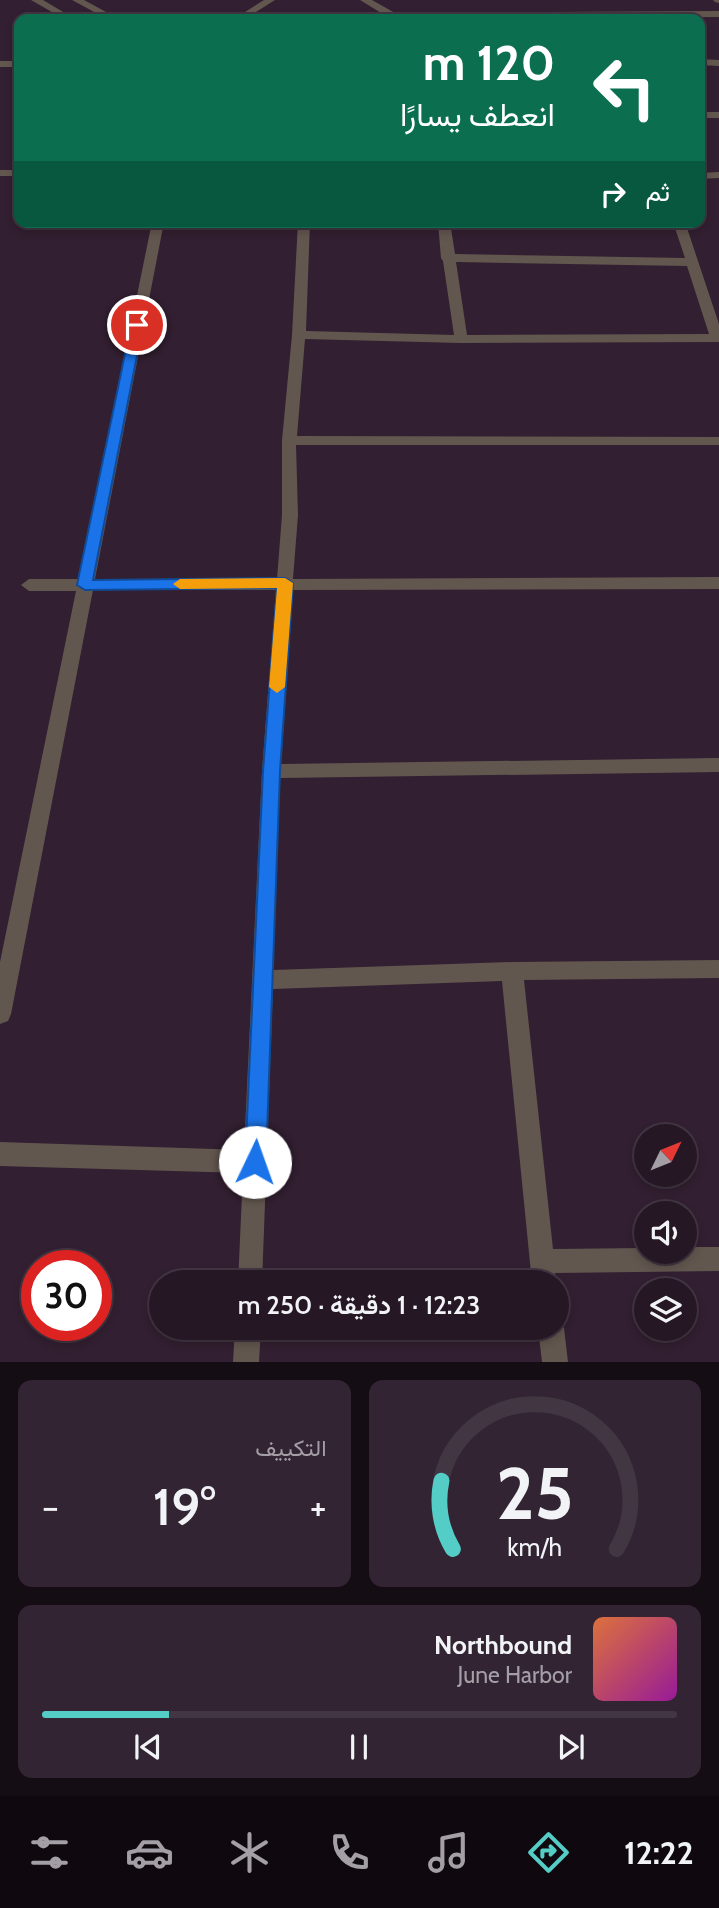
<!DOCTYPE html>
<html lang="ar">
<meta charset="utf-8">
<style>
:root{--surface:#261725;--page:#322432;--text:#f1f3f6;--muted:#a49fa7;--line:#423642;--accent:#54cdc7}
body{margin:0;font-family:Cabin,Vazirmatn,sans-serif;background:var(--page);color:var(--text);direction:rtl;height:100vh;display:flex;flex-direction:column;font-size:26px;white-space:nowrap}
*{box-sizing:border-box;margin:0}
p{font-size:23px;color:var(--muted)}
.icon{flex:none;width:38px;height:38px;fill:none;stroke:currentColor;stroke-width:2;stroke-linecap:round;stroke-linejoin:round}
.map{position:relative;height:1362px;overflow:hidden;direction:ltr}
.sheet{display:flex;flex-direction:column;gap:18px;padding:18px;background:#150d14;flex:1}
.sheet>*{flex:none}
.banner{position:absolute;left:14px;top:14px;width:691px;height:214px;border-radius:14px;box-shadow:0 4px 10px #0003,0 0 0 2px var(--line);direction:rtl;background:#0b6e4f;color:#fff;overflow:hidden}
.needle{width:46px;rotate:47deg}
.tools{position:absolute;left:634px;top:1124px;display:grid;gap:14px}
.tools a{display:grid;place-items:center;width:63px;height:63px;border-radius:50%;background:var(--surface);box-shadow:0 4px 10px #0003,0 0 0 2px var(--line);font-size:35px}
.speed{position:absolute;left:21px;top:1250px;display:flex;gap:14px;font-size:35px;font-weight:700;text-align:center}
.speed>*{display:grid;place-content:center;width:91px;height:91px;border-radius:50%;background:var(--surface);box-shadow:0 4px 10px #0003,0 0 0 2px var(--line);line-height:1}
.speed .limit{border:10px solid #d22;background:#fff;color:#111}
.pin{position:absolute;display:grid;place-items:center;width:60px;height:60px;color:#fff;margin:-30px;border:4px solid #fff;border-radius:50%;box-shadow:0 2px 7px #0007}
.me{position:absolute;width:77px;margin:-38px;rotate:3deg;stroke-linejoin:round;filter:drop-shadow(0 0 5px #0008)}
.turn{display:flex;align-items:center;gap:24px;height:147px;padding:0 35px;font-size:32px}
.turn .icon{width:91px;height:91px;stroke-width:2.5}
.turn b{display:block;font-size:49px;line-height:60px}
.then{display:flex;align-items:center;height:66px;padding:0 35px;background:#0003;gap:14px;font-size:26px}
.big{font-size:52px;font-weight:600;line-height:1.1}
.sheet .card{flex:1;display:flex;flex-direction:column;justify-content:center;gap:10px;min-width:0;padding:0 24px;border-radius:14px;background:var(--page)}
.sheet .dial{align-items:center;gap:0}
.dial svg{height:182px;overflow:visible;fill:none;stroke:var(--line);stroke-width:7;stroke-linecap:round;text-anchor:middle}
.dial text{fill:var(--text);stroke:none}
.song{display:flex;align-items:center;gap:21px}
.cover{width:84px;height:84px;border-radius:10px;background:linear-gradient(135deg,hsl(20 70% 55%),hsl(300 70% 35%))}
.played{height:7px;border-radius:4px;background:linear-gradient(90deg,var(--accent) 20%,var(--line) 20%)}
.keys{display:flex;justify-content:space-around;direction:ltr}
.heat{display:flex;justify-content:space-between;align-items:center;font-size:38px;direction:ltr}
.sheet .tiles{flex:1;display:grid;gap:18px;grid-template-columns:1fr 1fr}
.card:last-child{grid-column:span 2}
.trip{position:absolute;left:149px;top:1270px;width:420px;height:70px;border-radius:35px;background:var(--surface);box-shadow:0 4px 10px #0003,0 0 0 2px var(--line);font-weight:600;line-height:70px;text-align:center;direction:rtl}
.tab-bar{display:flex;height:112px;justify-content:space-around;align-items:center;background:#0f090f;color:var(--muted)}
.tab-bar .icon{width:49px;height:49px}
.tab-bar .active{color:var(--accent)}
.tab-bar b{font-size:32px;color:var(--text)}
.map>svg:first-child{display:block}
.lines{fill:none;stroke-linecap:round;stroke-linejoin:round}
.street{fill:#62574f;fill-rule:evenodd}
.route{fill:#1a73e8;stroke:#114b97;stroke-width:2}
.slow{fill:#f59e0b}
</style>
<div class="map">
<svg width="719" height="1362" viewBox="0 0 719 1362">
<rect width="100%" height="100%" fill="#321f31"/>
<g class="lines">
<path class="street" d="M31,0H43L75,19H64Z
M72,0H84L119,19H107Z
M264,0H275L245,19H234Z
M360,0H372L395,13L719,11V17L391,19Z
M713,0H719V3L715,2Z
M700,59L719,60V66L700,65Z
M0,61H19V67H0Z
M700,112H719V118H700Z
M0,170H19V176H0Z
M719,172V178L700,179V173Z
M152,222H164L95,579H277L282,515V440L292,335L298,222H310L306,331L454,335L443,261L441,258L438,222H450L455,254L685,258L673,222H685L719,324V342L461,343L305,339L297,436L719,437V445H296L298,515L293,579L719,577V589L293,590L281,764L719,758V772L280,778L273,970L512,962L719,960V978L524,980L553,1249L646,1248V1251H684V1247H719V1271L555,1273L556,1283H532L502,981L273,989L262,1283H238L243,1173L0,1166V1142L244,1150L262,771L276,590H93L11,1014L8,1021L0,1024V962L76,591H29L21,585L29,579H79ZM456,262L687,266L709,334L467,335Z
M556,1318L564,1328L568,1362H542L538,1328H556Z
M235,1328H261L259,1362H233Z"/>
</g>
<path class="route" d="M137,321L143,325L93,580L285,578L293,583L280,771L266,1162L263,1169L255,1173L248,1169L245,1162L263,771L277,588L85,590L77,585L131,325Z"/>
<path class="slow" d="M285,578L293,583L285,687L277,693L269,687L277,588L180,589L173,584L180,579Z"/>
</svg>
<div class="tools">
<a><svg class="needle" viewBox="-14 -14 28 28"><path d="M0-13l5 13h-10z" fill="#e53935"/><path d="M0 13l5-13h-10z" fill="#a49fa7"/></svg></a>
<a><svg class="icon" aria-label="sound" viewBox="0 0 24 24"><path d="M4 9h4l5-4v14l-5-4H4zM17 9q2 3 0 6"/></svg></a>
<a><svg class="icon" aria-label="layers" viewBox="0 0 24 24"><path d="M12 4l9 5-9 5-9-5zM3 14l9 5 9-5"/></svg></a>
</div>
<div class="speed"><div class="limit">30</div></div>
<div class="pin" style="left:137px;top:325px;background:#d93025"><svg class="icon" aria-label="arrive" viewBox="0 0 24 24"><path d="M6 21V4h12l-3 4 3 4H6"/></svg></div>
<svg class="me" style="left:255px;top:1162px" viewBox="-20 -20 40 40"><circle r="19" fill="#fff"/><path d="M0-13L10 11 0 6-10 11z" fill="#1a73e8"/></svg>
<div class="trip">12:23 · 1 دقيقة · 250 m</div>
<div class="banner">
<div class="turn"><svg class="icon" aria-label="left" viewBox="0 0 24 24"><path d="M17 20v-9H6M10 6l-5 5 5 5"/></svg><div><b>120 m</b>انعطف يسارًا</div></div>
<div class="then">ثم<svg class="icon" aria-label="right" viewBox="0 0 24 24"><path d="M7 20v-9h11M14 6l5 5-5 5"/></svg></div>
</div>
</div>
<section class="sheet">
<div class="tiles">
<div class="card dial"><svg viewBox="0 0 100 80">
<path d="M14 69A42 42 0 1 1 86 69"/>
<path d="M14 69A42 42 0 0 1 9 39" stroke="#54cdc7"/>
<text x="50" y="56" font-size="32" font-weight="700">25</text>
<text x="50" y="72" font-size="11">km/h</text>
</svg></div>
<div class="card"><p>التكييف</p>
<div class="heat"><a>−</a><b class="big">19°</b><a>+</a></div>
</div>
<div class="card">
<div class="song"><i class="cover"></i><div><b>Northbound</b><p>June Harbor</p></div></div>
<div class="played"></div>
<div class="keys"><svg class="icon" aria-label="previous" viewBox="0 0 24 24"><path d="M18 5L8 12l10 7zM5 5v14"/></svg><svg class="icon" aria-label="pause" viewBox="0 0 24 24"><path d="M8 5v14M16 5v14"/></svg><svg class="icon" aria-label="next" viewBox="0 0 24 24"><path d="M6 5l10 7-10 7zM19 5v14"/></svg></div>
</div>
</div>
</section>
<nav class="tab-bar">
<b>12:22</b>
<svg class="icon active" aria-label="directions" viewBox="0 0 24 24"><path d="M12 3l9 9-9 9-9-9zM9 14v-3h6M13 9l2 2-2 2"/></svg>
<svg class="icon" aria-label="music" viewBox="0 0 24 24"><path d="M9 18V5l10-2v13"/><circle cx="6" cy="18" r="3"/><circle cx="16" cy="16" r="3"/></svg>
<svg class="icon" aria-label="phone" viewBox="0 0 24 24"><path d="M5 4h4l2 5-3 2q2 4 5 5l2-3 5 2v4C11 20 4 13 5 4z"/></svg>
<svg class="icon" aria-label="climate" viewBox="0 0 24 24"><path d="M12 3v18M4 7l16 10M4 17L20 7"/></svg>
<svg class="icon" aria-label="car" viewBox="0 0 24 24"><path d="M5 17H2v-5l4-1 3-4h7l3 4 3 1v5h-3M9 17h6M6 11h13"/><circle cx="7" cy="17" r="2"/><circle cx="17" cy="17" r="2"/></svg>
<svg class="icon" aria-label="filters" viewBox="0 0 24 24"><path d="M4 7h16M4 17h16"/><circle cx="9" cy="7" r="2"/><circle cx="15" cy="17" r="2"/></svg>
</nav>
